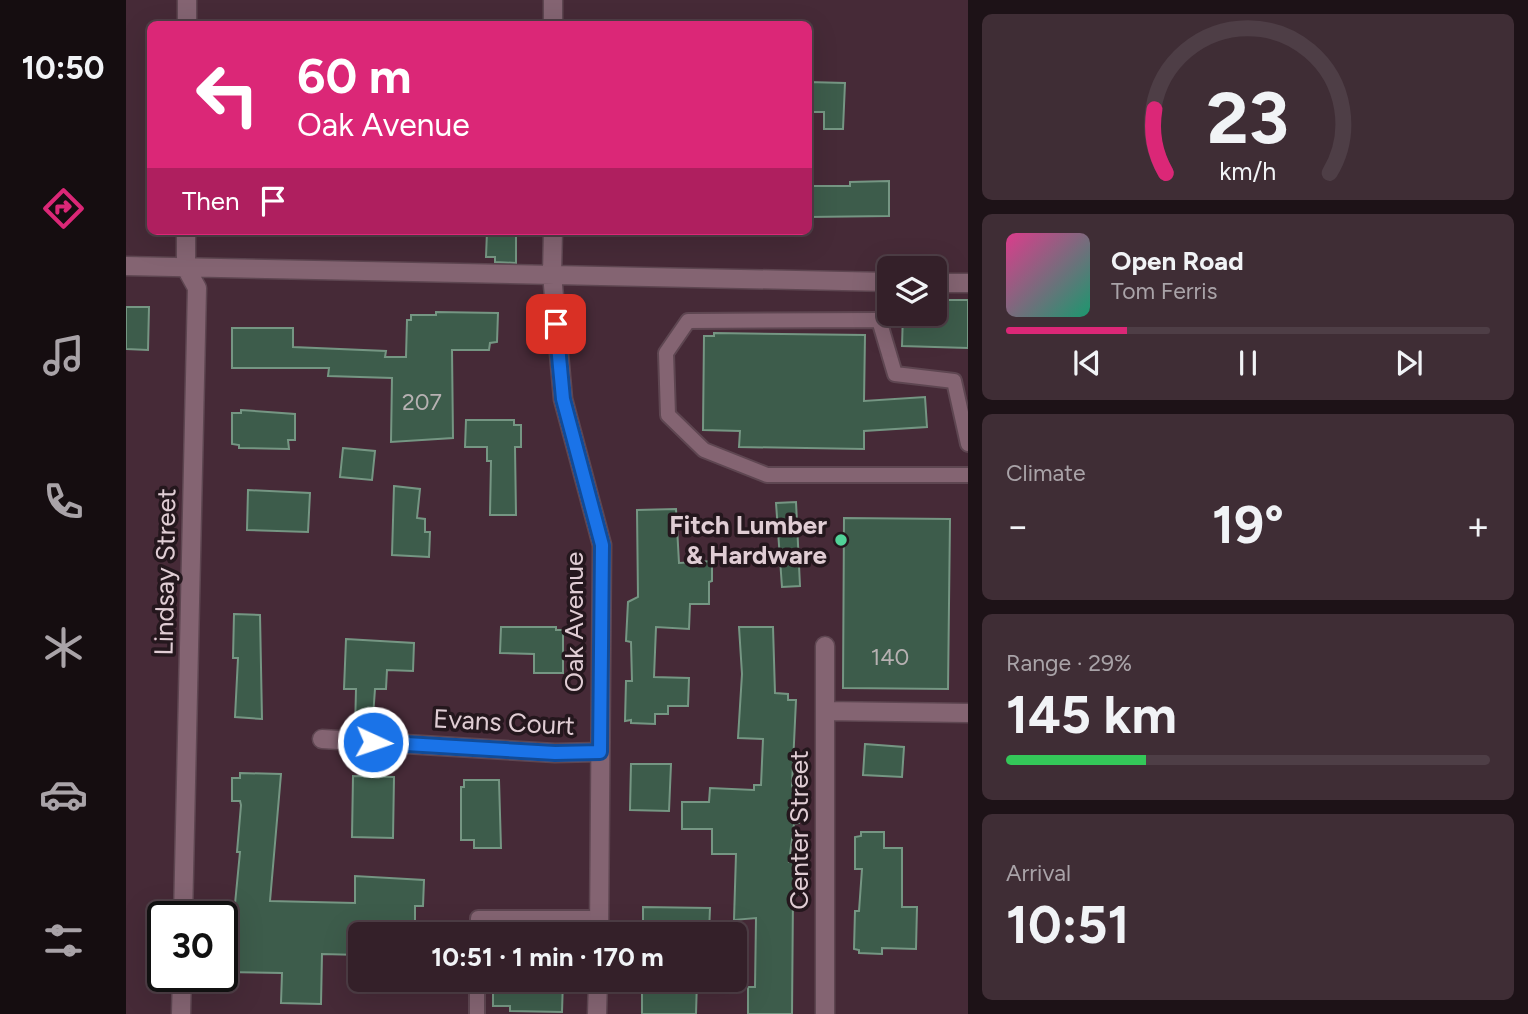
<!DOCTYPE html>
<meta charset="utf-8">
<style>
:root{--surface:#342029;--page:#3f2d35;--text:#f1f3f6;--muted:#a9a3a8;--line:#4e3e46;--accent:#db2777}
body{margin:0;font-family:Figtree,sans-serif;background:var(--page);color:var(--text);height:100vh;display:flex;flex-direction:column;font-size:26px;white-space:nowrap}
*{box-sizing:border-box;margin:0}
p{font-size:23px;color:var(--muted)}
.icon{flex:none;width:38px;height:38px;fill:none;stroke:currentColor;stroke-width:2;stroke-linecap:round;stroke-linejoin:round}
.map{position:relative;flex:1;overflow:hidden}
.sheet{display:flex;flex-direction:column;gap:14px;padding:14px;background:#1d1217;width:560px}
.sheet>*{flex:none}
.guide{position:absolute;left:21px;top:21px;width:665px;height:214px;border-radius:10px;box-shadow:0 7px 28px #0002,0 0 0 2px var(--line);background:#db2777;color:#fff;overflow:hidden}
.tools{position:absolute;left:751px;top:256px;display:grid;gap:14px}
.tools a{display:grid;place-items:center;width:70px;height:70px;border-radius:10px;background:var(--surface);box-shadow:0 7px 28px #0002,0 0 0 2px var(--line);font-size:35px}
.speed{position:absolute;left:21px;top:901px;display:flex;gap:14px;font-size:35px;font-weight:700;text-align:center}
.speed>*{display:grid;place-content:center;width:91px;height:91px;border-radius:50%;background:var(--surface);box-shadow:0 7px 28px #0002,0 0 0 2px var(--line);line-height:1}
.speed .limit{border:4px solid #111;border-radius:10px;background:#fff;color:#111}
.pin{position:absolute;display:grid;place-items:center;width:60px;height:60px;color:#fff;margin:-30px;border-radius:14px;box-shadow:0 4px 10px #0006}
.me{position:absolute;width:77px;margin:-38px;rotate:93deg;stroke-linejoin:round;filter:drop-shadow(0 0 5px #0008)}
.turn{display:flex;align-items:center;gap:24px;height:147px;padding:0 35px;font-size:32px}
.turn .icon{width:91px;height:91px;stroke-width:2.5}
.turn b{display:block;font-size:49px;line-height:60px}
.then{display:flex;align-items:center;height:66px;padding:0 35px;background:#0003;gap:14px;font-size:26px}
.big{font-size:52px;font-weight:700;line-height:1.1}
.sheet .widget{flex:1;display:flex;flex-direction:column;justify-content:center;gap:10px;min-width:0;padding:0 24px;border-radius:10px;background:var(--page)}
.sheet .dial{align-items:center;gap:0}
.dial svg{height:182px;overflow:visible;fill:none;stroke:var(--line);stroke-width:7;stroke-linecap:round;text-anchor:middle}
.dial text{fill:var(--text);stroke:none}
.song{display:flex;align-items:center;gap:21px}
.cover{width:84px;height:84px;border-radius:10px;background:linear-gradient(135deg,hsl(330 70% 55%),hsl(160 70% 35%))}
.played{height:7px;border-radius:4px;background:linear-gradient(90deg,var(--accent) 25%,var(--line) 25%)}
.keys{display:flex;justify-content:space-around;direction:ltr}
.heat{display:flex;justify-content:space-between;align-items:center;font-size:38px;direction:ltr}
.charge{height:10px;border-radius:5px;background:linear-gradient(90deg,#34c759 29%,var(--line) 0)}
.trip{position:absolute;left:222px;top:922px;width:399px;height:70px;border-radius:10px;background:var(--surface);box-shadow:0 7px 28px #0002,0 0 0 2px var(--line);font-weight:700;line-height:70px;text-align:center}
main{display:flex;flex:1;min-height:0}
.tabs{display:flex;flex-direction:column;width:126px;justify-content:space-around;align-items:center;background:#150d10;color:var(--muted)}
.tabs .icon{width:49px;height:49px}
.tabs .current{color:var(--accent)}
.tabs b{font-size:32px;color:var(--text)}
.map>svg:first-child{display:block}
.building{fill:#3d5c4b;stroke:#759683;stroke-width:2}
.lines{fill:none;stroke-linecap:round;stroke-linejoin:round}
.service-casing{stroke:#5e4651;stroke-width:18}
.minor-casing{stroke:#5e4651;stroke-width:21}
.service{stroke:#846472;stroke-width:14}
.minor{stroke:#846472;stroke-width:18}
.route-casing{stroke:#114b97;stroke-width:18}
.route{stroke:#1a73e8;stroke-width:12}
.poi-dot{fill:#51d398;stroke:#24171d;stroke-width:2.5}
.labels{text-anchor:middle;stroke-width:7;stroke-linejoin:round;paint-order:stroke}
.number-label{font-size:23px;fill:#b7b1b2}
.poi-label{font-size:26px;font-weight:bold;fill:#e0cdd4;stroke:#24171d;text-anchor:end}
.street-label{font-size:26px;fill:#e0cdd4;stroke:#24171d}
</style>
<main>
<nav class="tabs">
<b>10:50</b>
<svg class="icon current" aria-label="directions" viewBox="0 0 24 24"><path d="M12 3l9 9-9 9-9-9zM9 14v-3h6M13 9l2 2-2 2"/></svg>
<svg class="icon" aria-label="music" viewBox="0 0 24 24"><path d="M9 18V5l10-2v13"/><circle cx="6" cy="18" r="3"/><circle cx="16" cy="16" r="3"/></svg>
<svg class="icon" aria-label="phone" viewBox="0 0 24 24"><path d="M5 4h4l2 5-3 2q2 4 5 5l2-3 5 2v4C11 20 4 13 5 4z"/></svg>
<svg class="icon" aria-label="climate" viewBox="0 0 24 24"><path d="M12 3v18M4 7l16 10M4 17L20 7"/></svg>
<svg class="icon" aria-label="car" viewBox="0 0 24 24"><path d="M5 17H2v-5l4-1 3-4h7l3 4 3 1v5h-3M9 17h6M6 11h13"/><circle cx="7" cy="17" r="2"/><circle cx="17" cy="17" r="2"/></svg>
<svg class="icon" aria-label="filters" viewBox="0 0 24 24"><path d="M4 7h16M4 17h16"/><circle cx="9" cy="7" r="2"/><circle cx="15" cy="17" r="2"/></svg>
</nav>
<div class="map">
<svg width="842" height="1014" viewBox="0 0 842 1014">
<rect width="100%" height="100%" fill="#462a37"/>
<path class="building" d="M682,82L719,83L717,129H698V112H682Z
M763,181V216L682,217V186H724V182Z
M361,231H390V263L369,262V257H360Z
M808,300H842V348L776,346L777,313H808Z
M0,307H23L22,350L0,349Z
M310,312L372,313L371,342L364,343L363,350H326L327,438L265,442L266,378L202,376L203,368H106V328H167V347L260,351L259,357H280L281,320H285V315H310Z
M588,333L739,335L738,401L799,397L801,427L738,431V449L613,447L614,431L577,430L578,336H588Z
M115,410L169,414V440H162L163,449L113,448V445L106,444V413H115Z
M340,420H388V425H395V447H389L390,515H364L365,461H361V447H339Z
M217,448L249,451L246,480L214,477Z
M268,486L294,489L291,518L299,519V532H304L303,557L266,555Z
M122,490L184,493L182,532L121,530Z
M670,502L674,586L656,587L650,503Z
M550,509L553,563L586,561V581L583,582V604H564L563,629L530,627L528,677L563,678L562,706H542V714H529V724L505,723V720L499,721L500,681H506L505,642L500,641L502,602L512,597L511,510Z
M718,518L824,519L822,689L717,688Z
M108,614L134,615L136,719L109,717L112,658H107Z
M375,627H430V630H437V673H408V654L374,653Z
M613,627H647L649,693L662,694V700H670L666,785L667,791H673V823L668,824L663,862H673L672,895H667L666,1014H622V987H629L630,918L608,920L610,854H586V829H556V802H583L584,788L628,790V785H635L637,739L612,738L616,674Z
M220,639L288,643L287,671L261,670L260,689H249L246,731L229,730L230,689H218Z
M739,744L778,747L776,777L737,775Z
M505,764H545L543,811L504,810Z
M114,773L155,774L144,901L229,903V876L298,880L297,906H289V934H234V955L196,954L195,1004L155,1003L156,973L96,972V914H108L114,852H111L115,805L114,801H106V778H114Z
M227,776L268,777L267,838L226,837Z
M338,780H373L375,848H348V840H335V787H338Z
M735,832H758V848H776V907H791L790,949L756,948V954L733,953V950L728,949L729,911H733L736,869H729V837L735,836Z
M517,907L584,908L583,934H517Z
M367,980H437L436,1012L384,1011V1006H367Z
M516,980H571L570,1014H516Z"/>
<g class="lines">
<defs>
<path id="service" d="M842,444L828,381L769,374L753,320L562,321L540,353L542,415L578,450L641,475H842
M352,934V918H473
M351,1014V980"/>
<path id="minor" d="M61,24V0
M427,24V0
M427,231L426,274L437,399L476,545L473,934
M0,266L763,282
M808,283H842
M699,646V1014
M699,711L842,713
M196,739L429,753L474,752
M57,917L71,288L60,268V231
M55,1014L56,976
M471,1014L472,980"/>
</defs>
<use href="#service" class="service-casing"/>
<use href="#minor" class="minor-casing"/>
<use href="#service" class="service"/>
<use href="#minor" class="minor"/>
</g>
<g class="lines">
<defs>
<path id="route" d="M247,742L429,753L474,752L476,545L437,399L430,324"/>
</defs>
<use href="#route" class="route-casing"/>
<use href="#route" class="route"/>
</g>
<circle class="poi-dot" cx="715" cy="540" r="7"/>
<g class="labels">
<g class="number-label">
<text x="296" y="410">207</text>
<text x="764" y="665">140</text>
</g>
<g class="poi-label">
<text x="701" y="534">Fitch Lumber<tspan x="701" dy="30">&amp; Hardware</tspan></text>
</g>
<g class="street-label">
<text transform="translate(39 572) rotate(-89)" y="9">Lindsay Street</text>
<text transform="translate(448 622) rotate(-90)" y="9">Oak Avenue</text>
<text transform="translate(378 722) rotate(3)" y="9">Evans Court</text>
<text transform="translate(673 830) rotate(-90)" y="9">Center Street</text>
</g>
</g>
</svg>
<div class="tools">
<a><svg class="icon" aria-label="layers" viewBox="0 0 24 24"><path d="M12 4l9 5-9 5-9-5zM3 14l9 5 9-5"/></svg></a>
</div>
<div class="speed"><div class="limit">30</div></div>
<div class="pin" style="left:430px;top:324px;background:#d93025"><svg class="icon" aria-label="arrive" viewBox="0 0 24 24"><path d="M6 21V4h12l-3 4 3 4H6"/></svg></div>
<svg class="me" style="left:247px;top:742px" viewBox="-20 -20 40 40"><circle r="17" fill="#1a73e8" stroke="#fff" stroke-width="3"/><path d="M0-11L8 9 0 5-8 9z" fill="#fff"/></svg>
<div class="trip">10:51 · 1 min · 170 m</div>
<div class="guide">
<div class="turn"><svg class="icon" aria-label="left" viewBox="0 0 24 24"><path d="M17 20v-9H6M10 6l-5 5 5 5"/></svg><div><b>60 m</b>Oak Avenue</div></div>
<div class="then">Then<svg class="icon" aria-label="arrive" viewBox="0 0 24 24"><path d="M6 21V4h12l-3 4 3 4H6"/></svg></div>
</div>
</div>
<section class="sheet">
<div class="widget dial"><svg viewBox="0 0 100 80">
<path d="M14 69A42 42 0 1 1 86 69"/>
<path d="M14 69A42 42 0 0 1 9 41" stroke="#db2777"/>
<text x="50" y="56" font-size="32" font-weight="700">23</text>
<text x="50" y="72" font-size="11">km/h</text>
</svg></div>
<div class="widget">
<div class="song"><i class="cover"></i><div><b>Open Road</b><p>Tom Ferris</p></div></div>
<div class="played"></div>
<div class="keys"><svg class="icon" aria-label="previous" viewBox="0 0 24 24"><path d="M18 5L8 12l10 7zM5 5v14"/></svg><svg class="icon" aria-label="pause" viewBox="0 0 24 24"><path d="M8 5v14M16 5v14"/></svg><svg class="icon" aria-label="next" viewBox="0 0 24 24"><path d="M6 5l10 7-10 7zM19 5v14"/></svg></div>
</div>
<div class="widget"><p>Climate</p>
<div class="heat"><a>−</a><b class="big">19°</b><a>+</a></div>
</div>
<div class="widget"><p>Range · 29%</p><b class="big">145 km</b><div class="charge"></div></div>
<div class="widget"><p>Arrival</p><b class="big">10:51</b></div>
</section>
</main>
